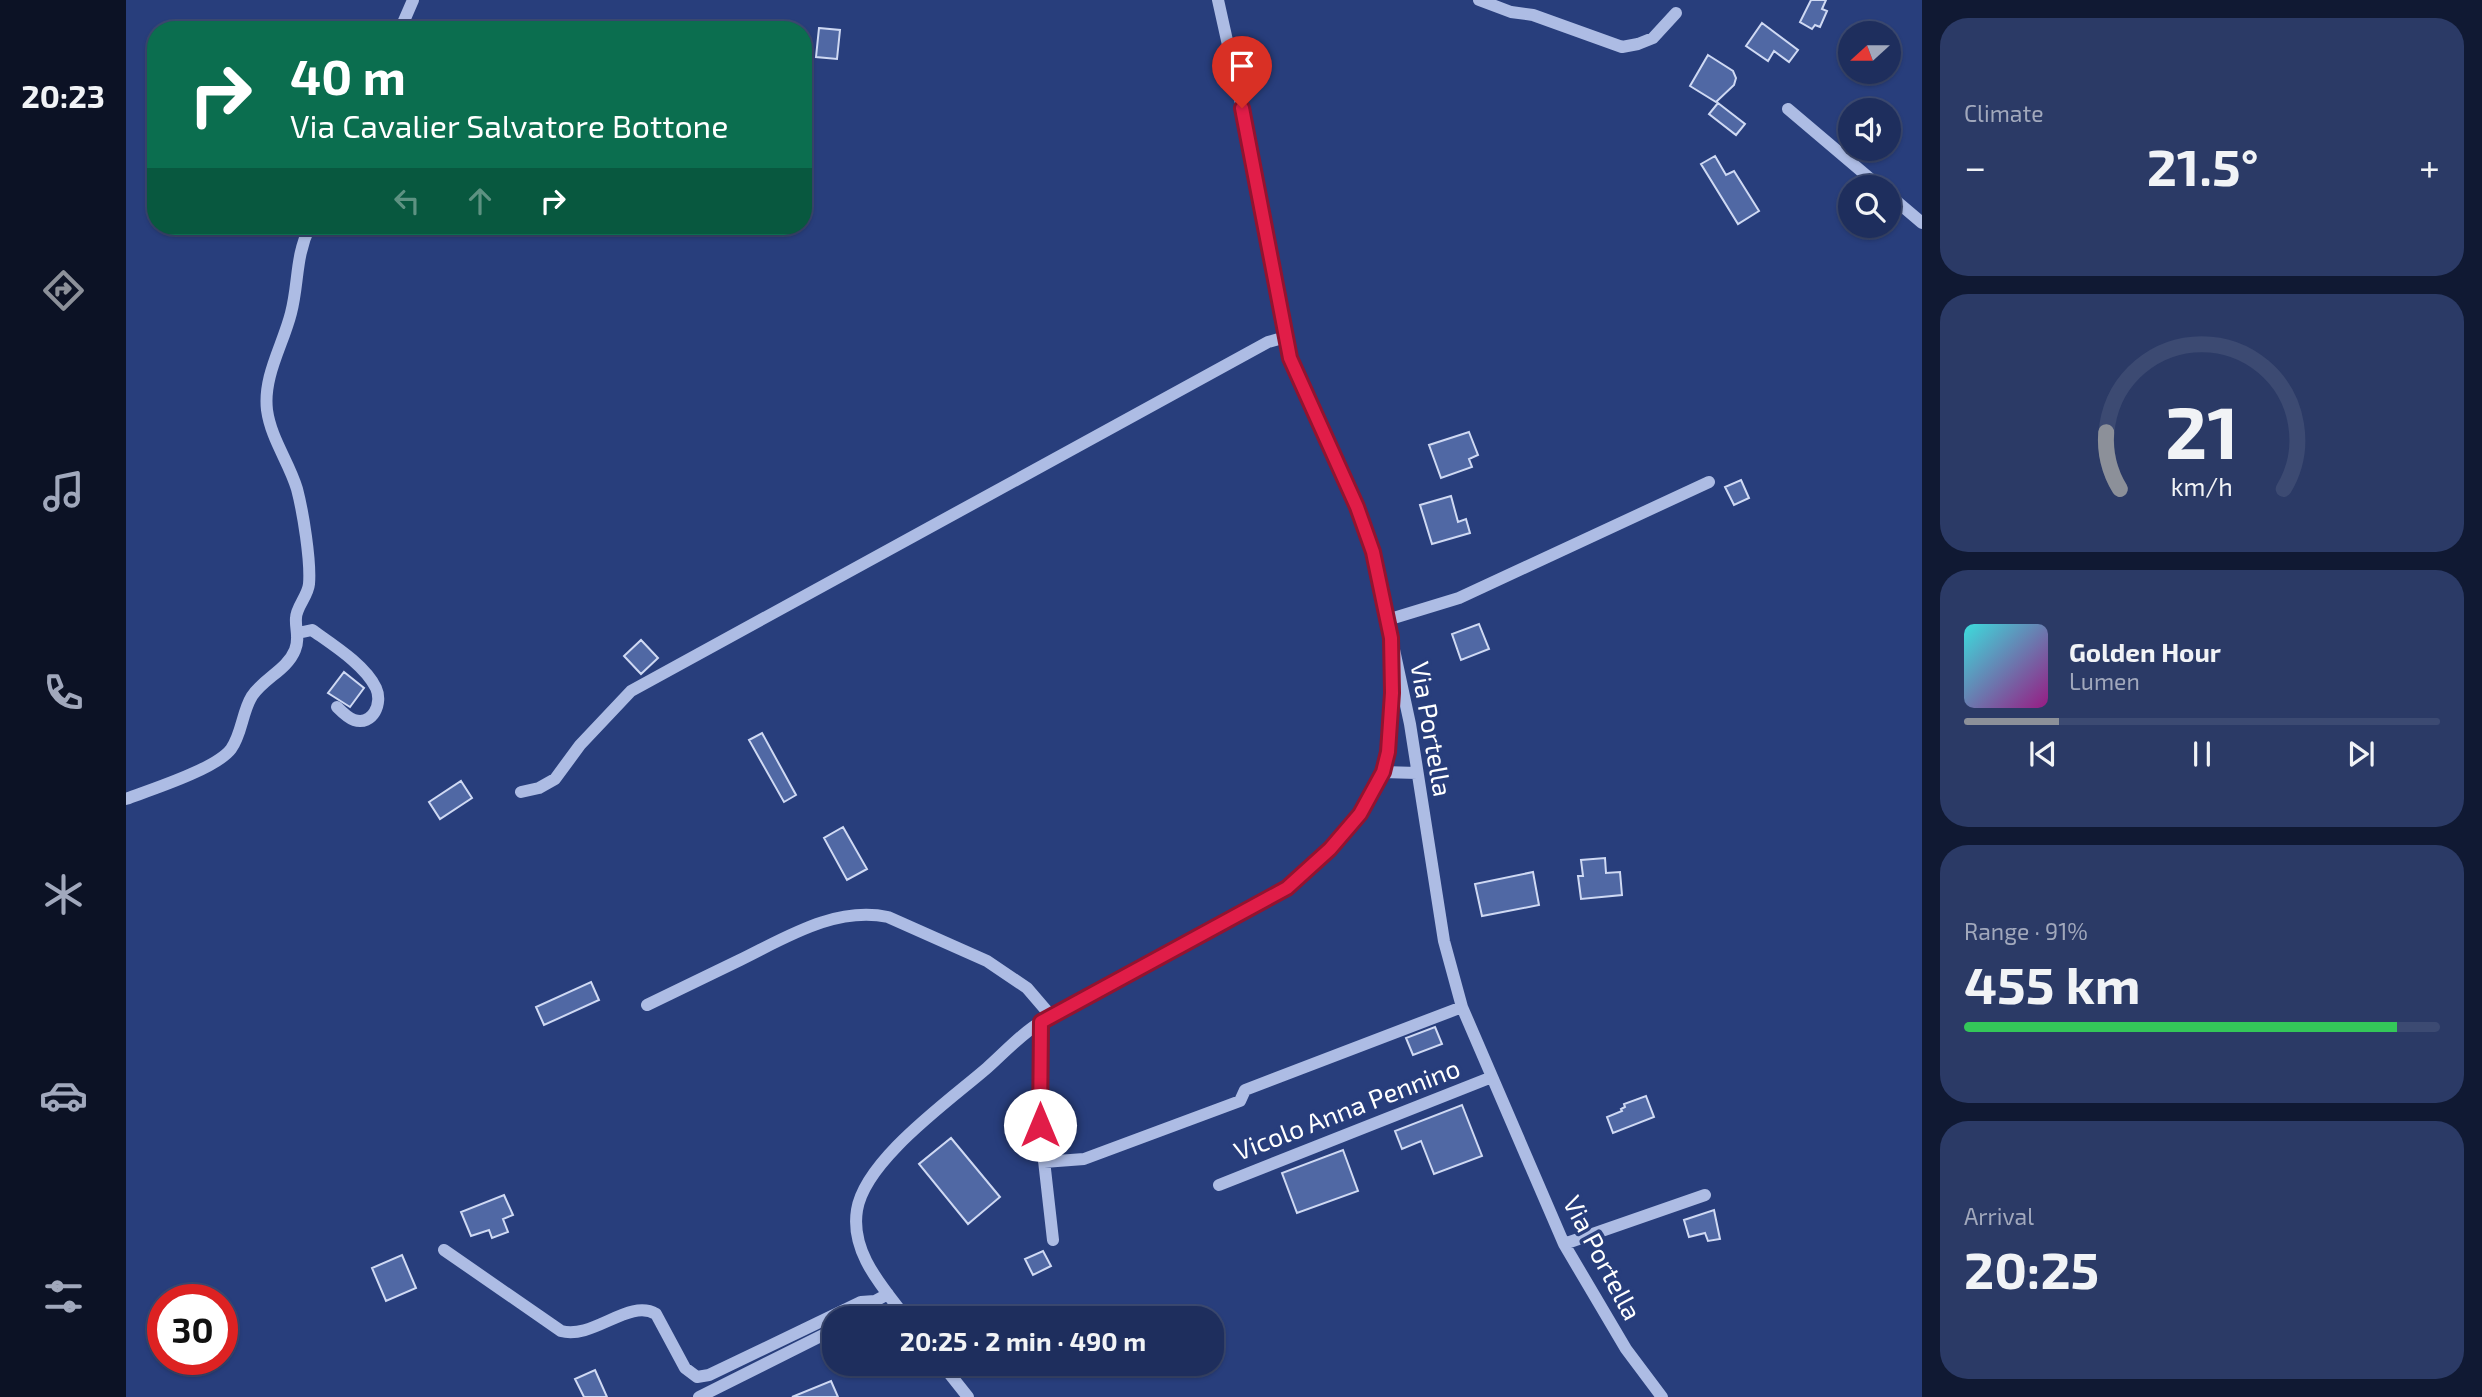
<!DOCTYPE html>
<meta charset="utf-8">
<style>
:root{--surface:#1e2e5d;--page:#2b3a66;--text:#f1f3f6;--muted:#a1a8bc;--line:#3c4a72;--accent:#8c9099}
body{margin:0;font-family:"Exo 2",sans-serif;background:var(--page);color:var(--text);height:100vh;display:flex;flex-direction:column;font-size:26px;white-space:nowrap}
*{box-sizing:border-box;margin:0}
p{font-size:23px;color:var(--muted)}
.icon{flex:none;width:38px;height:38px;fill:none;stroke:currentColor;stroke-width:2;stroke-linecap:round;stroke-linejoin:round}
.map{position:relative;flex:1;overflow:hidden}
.side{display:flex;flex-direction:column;gap:18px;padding:18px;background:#101933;width:560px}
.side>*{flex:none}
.hud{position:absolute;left:21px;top:21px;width:665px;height:214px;border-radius:28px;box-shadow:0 2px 5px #0004,0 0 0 2px var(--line);background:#0b6e4f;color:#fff;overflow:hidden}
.needle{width:46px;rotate:249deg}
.buttons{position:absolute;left:1712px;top:21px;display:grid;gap:14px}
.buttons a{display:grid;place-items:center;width:63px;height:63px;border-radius:50%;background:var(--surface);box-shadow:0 2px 5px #0004,0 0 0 2px var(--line);font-size:35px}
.speed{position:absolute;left:21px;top:1284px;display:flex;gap:14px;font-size:35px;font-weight:700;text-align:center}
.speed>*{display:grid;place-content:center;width:91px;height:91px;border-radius:50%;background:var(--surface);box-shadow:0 2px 5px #0004,0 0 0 2px var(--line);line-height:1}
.speed .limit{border:10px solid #d22;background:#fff;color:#111}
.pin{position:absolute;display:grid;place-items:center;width:60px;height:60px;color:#fff;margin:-72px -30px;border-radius:50% 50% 50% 0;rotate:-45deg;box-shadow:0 0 7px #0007}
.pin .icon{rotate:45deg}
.me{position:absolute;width:77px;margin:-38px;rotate:0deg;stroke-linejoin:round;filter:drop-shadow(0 0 5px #0008)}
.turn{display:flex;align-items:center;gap:24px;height:147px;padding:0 28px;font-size:32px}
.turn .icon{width:91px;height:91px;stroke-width:2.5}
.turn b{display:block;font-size:49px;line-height:60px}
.lanes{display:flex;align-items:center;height:66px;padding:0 28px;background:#0003;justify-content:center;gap:35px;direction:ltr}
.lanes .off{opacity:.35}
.big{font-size:52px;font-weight:700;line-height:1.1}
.side .card{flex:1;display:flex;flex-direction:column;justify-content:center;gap:10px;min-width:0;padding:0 24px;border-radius:28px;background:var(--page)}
.side .dial{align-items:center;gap:0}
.dial svg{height:182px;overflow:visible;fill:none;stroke:var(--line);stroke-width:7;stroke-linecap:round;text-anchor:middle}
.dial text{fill:var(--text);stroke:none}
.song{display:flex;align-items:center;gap:21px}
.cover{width:84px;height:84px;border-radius:10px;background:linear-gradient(135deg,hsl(180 70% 55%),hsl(310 70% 35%))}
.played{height:7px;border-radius:4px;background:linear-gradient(90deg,var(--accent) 20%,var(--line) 20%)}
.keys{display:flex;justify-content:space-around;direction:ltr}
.heat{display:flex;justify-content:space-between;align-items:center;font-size:38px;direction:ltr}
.charge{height:10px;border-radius:5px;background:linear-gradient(90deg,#34c759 91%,var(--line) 0)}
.trip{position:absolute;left:696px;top:1306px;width:402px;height:70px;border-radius:28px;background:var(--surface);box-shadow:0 2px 5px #0004,0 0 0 2px var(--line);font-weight:700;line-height:70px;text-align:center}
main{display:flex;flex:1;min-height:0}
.dock{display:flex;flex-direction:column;width:126px;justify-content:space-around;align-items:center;background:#0c1225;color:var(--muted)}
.dock .icon{width:49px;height:49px}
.dock .active{color:var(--accent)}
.dock b{font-size:32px;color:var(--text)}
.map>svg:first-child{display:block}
.building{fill:#5068a4;stroke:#cfd9f3;stroke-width:2}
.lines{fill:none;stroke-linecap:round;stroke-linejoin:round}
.minor{stroke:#adbce4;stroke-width:12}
.route-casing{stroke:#92132f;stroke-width:18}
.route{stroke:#e11d48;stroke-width:12}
.labels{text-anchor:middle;stroke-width:7;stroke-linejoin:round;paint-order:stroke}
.street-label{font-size:26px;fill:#fff;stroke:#283e7c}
</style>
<main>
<nav class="dock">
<b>20:23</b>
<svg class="icon active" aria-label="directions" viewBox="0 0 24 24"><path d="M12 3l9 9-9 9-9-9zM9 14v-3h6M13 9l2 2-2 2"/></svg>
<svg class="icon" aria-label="music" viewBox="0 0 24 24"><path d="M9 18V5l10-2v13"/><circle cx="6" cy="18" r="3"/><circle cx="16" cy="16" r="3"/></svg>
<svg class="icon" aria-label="phone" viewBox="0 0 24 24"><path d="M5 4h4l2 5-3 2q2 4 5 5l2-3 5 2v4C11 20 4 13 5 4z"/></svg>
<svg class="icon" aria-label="climate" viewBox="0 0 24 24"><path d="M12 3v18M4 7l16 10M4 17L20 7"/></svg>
<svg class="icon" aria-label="car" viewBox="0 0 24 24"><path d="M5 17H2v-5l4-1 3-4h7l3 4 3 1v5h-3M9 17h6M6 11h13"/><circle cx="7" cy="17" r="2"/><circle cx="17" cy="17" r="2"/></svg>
<svg class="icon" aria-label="filters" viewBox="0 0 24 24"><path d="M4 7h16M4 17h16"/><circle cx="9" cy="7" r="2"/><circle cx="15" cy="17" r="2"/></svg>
</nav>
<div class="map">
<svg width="1796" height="1397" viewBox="0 0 1796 1397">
<rect width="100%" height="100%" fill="#283e7c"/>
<path class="building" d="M1685,0H1700L1696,9L1701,11L1694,27L1689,25L1686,29L1674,22Z
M1636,23L1672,50L1663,62L1648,51L1642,61L1620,46Z
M693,28L714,30L711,59L690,57Z
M1582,55L1607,71L1610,78L1608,85L1590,102L1564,86Z
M1592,103L1619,124L1610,135L1583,114Z
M1589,156L1600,175L1608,171L1633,211L1612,224L1575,164Z
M1343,432L1352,455L1343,459L1346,467L1315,478L1303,445Z
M1615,480L1623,498L1608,505L1599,487Z
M1325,496L1332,522L1340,519L1344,533L1306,544L1294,505Z
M1353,624L1363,649L1335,660L1326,634Z
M515,640L532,658L515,674L498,656Z
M218,672L238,688L224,707L202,693Z
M636,733L670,795L658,802L623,740Z
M335,781L346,798L314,819L303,802Z
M717,827L741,869L721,880L698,838Z
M1479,858L1480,873L1494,872L1496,895L1455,899L1452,876H1457L1455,860Z
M1407,872L1413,905L1356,916L1349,884Z
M465,982L473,1000L418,1025L410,1007Z
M1309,1027L1316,1044L1287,1055L1280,1038Z
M1520,1096L1528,1117L1487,1133L1481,1117L1496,1111L1495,1109L1499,1107L1498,1104Z
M1336,1105L1356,1156L1308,1174L1295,1141L1276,1149L1269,1131Z
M825,1138L874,1197L842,1224L793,1164Z
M1217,1150L1232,1191L1171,1213L1156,1173Z
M378,1195L387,1215L377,1219L382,1232L366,1238L363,1230L345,1236L335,1212Z
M1588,1210L1594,1239L1582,1241L1579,1233L1563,1237L1558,1220Z
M917,1251L925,1266L907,1275L899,1259Z
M276,1255L290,1288L260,1301L246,1268Z
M469,1370L481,1397H458L449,1379Z
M705,1381L712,1397H666Z"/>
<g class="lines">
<path class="minor" d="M1092,0L1116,108L1164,358L1231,507L1247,552L1284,724L1318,941L1336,1007L1438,1244L1500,1349L1536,1397
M1353,0L1385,12L1407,15L1496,47L1512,44L1527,38L1550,13
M274,30L287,0
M1662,109L1754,187
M1762,194L1796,223
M1261,620L1333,598L1583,482
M172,633L186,630C207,645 239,665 250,688C257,703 247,726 228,720C222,718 216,712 211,707
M1257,772L1291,773
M395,792L413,788L429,779L454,745L505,691L1142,342L1160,337
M0,799C24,790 90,769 105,749C116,734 116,712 126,696C138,678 161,670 169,650C174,638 169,629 170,618C170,607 182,596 183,584C185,561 177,512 171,489C163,462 145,439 141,410C137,376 157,345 165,313C173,282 169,257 184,226
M521,1005C552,990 583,975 614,960C659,938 709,906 762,917L861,961L901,988L925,1016
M915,1022L914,1125L927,1240
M918,1162L958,1159L1114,1101L1119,1090L1336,1007
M1093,1185L1366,1077
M1438,1244L1579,1195
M318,1250L435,1331C467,1340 503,1298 530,1314L559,1368L571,1377L583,1375L735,1302L749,1301L762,1294
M731,1318L740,1313L749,1301
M780,1318C757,1287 724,1253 731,1210C739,1160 823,1101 861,1068C879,1052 897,1032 918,1020C997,973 1080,932 1161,888C1198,857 1244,817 1258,768C1267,736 1266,700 1266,667
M815,1363L842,1397
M573,1397L709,1329"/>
</g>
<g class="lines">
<defs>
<path id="route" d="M914,1125L915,1022L1161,888L1204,849L1234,814L1257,772L1262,752L1266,693L1265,638L1247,552L1231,507L1164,358L1116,108"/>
</defs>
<use href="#route" class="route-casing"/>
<use href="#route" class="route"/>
</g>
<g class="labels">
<g class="street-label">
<text transform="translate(1305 729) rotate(80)" y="9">Via Portella</text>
<text transform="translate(1221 1110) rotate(-21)" y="9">Vicolo Anna Pennino</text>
<text transform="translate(1476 1258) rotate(62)" y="9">Via Portella</text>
</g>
</g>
</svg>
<div class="buttons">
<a><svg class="needle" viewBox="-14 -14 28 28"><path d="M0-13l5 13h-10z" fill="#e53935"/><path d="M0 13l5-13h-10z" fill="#a1a8bc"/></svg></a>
<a><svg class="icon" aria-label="sound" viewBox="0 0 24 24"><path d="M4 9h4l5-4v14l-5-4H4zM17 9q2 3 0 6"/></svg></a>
<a><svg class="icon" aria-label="search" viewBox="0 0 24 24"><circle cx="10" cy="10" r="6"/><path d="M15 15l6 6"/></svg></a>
</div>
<div class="speed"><div class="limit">30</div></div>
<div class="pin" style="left:1116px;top:108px;background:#d93025"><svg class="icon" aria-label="arrive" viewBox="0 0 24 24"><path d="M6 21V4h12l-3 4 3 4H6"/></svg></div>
<svg class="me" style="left:914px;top:1125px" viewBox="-20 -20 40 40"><circle r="19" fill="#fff"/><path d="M0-13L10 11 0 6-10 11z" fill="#e11d48"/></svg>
<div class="trip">20:25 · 2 min · 490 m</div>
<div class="hud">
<div class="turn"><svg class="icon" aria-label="right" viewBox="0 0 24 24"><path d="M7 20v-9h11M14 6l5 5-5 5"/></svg><div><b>40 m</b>Via Cavalier Salvatore Bottone</div></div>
<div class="lanes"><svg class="icon off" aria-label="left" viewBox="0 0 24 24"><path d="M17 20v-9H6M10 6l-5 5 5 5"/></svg><svg class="icon off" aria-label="ahead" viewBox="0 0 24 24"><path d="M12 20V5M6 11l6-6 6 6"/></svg><svg class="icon" aria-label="right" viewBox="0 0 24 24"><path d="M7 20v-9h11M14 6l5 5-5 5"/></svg></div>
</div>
</div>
<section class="side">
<div class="card"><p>Climate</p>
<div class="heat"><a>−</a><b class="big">21.5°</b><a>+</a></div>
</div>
<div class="card dial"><svg viewBox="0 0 100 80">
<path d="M14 69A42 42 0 1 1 86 69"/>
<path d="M14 69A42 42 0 0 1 8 44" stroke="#8c9099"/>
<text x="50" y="56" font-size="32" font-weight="700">21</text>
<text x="50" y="72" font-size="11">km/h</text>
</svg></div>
<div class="card">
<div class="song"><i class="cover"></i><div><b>Golden Hour</b><p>Lumen</p></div></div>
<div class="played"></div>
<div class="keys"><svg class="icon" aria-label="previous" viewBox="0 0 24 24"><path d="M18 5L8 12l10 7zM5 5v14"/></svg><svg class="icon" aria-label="pause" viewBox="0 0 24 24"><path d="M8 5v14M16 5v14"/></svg><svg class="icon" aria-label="next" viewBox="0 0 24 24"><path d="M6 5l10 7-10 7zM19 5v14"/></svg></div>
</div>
<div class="card"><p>Range · 91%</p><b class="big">455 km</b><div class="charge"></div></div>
<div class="card"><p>Arrival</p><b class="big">20:25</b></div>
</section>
</main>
